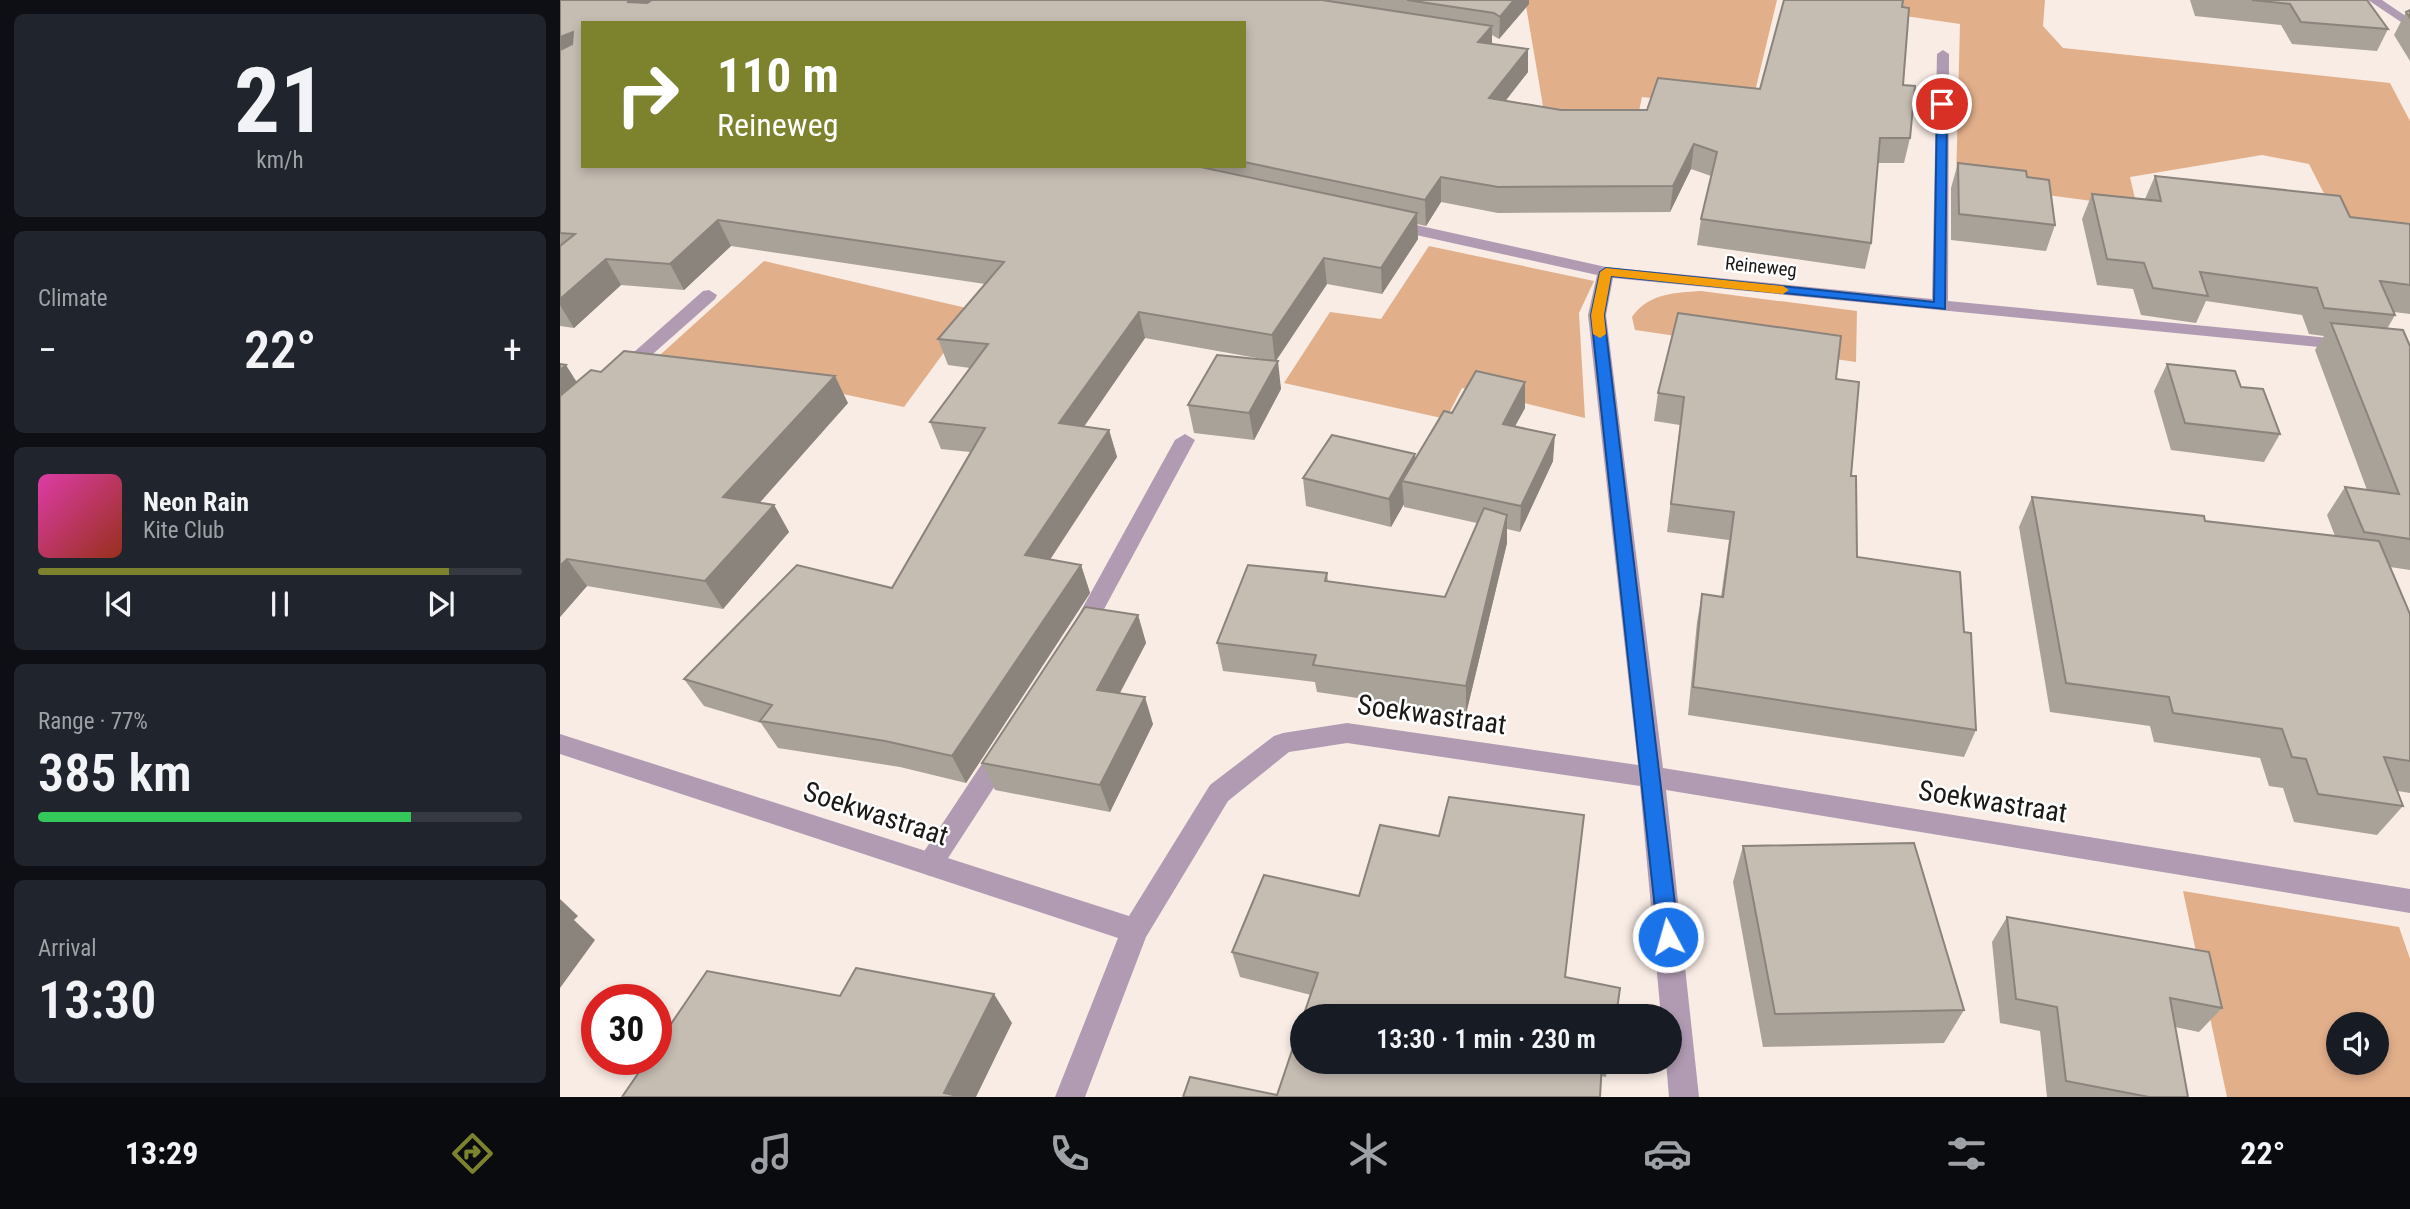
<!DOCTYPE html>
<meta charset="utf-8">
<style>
:root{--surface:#171b24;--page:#20242c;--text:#f1f3f6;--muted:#9ea1a6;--line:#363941;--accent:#7d822d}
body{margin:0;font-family:"Roboto Condensed",sans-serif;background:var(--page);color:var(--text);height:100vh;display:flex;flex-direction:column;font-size:26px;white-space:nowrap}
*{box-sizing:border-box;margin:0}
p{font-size:23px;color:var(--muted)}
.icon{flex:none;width:38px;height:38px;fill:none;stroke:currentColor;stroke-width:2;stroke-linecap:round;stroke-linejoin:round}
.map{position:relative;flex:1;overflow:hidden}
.details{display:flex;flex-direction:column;gap:14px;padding:14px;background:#0d0f14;width:560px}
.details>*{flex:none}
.top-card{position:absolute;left:21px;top:21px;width:665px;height:147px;border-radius:0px;box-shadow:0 4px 10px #0003;background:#7d822d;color:#fff;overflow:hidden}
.buttons{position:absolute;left:1766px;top:1012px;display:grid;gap:14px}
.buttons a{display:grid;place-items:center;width:63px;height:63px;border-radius:50%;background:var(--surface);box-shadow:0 4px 10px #0003;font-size:35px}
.speed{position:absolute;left:21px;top:984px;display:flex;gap:14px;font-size:35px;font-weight:700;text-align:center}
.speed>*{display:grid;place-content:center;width:91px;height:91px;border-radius:50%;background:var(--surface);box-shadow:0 4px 10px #0003;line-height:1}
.speed .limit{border:10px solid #d22;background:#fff;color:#111}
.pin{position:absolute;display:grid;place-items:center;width:60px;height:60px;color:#fff;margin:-30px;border:4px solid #fff;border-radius:50%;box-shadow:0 2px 7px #0007}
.me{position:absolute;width:77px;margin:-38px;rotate:354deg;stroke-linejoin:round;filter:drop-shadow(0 0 5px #0008)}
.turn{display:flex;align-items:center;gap:24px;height:147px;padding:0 21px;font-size:32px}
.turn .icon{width:91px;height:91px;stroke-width:2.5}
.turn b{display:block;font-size:49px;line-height:60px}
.big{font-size:52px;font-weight:600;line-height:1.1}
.details .card{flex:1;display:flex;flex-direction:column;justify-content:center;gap:10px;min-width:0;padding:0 24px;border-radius:10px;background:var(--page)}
.details .dial{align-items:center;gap:0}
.dial b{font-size:91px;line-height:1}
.song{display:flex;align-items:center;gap:21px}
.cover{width:84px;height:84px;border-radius:10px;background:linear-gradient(135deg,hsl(320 70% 55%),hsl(10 70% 35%))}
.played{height:7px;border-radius:4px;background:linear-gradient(90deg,var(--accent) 85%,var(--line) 85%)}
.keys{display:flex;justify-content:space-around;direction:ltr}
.heat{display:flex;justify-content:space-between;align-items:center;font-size:38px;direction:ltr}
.charge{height:10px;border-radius:5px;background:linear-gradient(90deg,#34c759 77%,var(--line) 0)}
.trip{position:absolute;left:730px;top:1004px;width:392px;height:70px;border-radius:35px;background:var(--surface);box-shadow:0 4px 10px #0003;font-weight:600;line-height:70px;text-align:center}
.tabs{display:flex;height:112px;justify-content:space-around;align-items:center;background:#090b0e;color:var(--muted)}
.tabs .icon{width:49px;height:49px}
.tabs .selected{color:var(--accent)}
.tabs b{font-size:32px;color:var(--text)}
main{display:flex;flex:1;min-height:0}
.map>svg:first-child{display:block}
.green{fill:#e2af8b;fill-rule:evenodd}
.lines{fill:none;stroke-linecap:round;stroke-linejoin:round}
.lane{fill:#b09bb3;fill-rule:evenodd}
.street{fill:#b09bb3;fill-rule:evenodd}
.wall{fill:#a9a299;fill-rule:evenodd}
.shaded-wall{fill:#8a847d}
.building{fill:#c5bcb2;stroke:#8a847d;stroke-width:2}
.route{fill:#1a73e8;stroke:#114b97;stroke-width:2}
.slow{fill:#f59e0b}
.labels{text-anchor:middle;stroke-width:5;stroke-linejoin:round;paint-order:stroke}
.far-street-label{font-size:19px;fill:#1c1815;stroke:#fff}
.near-street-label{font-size:28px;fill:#1c1815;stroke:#fff}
</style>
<main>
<section class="details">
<div class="card dial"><b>21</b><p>km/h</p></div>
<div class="card"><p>Climate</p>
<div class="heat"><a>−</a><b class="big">22°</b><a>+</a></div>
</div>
<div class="card">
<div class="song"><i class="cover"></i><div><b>Neon Rain</b><p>Kite Club</p></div></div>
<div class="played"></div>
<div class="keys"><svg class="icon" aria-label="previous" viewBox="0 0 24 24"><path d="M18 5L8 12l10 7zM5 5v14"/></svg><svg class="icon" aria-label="pause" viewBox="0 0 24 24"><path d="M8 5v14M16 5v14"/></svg><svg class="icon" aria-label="next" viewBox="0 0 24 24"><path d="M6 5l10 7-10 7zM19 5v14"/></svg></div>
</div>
<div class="card"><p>Range · 77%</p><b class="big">385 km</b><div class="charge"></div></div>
<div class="card"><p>Arrival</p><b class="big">13:30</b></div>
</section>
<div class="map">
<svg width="1850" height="1097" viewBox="0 0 1850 1097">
<rect width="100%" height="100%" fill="#f8ece4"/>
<path class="green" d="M965,0H1217L1191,108L1082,97L1076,125L984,112Z
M1235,0H1485L1483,26L1503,48L1830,83L1850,121V240L1783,231L1749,164L1702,155L1570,177L1577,207L1396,183L1400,24Z
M869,246L1034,281L1019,313L1025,418L902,388L886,419L724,383L770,312L821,319Z
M204,261L415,310L344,407L100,355Z
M1141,291L1297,311L1296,362L1075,330L1072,317C1089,293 1114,293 1141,291Z
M1623,891L1839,927L1850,959V1097H1667ZM1778,1024H1816V1062H1778Z"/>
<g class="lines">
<path class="lane" d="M625,434L635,440L528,639L520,641L512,639L509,633L512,627L615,440Z
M444,741L453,744L456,751L453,758L379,872L370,876L361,872L357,864L361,856L435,744Z"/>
<path class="street" d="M1808,0H1822L1850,19V28Z
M1383,50L1389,54L1388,301L1789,340L1798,345L1789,350L1053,278L1046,315L1103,768L1850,889V913L1106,790L1139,1097H1109L1106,1062H1110V1017H1101L1080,786L787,743L729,752L668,801L586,937L525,1097H495L558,938L0,754V734L569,916L650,785L714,736L723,733L787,723L1078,765L1028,315L1037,275L829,229L821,224L829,219L1046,267L1372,299L1377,54Z
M149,290L157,295L155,299L68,376H56L53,372L56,368L143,291Z"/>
</g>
<path class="wall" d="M0,0H969V4L939,39L932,35V44L968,72L945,101L1001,110H1087L1200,89L1342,7L1343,85L1350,138L1344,163H1318L1311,243L1305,269L1137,245L1141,219L1151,176L1131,169L1110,212L938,213L881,202L866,226L857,224L858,239L822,294L767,284L716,361L721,389L694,440L634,433L628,405L708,360L585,338L524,426L549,430L557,457L490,560L521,565L530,593L406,783L340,767L218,748L201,723L144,706L124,679L332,588L410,452L381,449L370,422L410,368L388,365L378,339L425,284L171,246L124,290L61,285L14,328L0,326ZM684,23V166H23Z
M1630,0H1807L1828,29L1817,51L1732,44L1721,25L1635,16Z
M1850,10V61L1834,35L1846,12Z
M1398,163L1467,177L1495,225L1486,251L1391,240V188Z
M1595,176L1790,217L1850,224V314L1834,312L1835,315L1827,329L1850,346V570L1830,567L1850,614V793L1838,791L1843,806L1817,835L1734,822L1723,788L1709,786L1700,758L1594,742L1590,726L1490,712L1459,527L1472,497L1645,521L1775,536L1767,515L1785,487L1807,490L1755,350L1764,336L1749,334L1742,315L1646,301L1636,323L1581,315L1573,289L1537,285L1522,219L1532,194L1585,199Z
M1607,364L1681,387L1720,434L1704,462L1611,450L1594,391Z
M41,372L288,403L199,502L214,505L229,532L163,609L27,586L0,617L17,382Z
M1276,379L1291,476L1297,557L1404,632L1416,730L1404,757L1128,715L1137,622L1142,594L1161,597L1169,540L1107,532L1120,425L1094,421L1098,393Z
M965,408L955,426L993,461L960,532L947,529V543L906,714L757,692L755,682L663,671L657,643L767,573L768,581L885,597L917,523L844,507V504L831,527L746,506L743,478L855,454V458L892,413Z
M578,615L586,643L560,693L593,724L550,812L435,790L422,763Z
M1024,815L751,995L680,977L672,952L799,896L879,836Z
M1183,846L1404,1010L1384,1043L1203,1047L1173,882Z
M1447,917L1662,1008L1639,1032L1615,1027L1628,1097H1487L1480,1031L1440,1023L1432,942Z
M742,1062H1048L1046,1077L1041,1076L717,1095Z"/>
<path class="shaded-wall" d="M69,0H113L80,21L68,2Z
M953,0H969V4L939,39L940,17Z
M932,26V48L918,42Z
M13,32L23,50L0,64V37Z
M968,49V72L929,122V98Z
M1134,144L1131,169L1110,212L1113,186Z
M881,177V202L866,226L865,200Z
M857,213L858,239L822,294L821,268Z
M158,220L171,246L124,290L110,264Z
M764,258L767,284L715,362L712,335Z
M46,259L61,285L14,328L0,305V299Z
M579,312L585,338L508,450L499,423Z
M718,361L721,389L694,440L689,413Z
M6,365L23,392L0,413V370Z
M275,376L288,403L180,525L163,497Z
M965,382V408L942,450L943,424Z
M549,430L557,457L475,582L465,555Z
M995,435L993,461L960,532L961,506Z
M855,454L857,481H842L844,504L831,527L829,499Z
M214,505L229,532L163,609L145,581Z
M947,515V543L906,714V686Z
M7,559L27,586L0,617V566Z
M521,565L530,593L406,783L392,756Z
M578,615L586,643L547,717L537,690Z
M585,697L593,724L550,812L540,785Z
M0,899L18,916L14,920L35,940L0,988Z
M434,994L452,1023L416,1097H387L384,1093Z"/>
<path class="building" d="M0,0H69L68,2L87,3L92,0H762L932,26L918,42L968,49L929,98L1001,110H1087L1098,78L1200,89L1224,0H1343L1342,7L1349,8L1343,85L1355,86L1350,138H1320L1311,243L1141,219L1157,152L1134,144L1113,186L938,187L881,177L865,200L684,162V23H23V166H636L857,213L821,268L764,258L712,335L579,312L499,423L549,430L465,555L521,565L392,756L325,741L200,721L212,705L124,679L237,565L332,588L425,428L370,422L428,344L378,339L444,262L158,220L110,264L46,259L0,299V246L15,234L0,233V50L12,44L13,32L0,37Z
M847,0H954L940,17L934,13Z
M1692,0H1807L1828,29L1741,22L1730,4Z
M1850,10V18L1846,12Z
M1398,163L1466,171L1467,177L1489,180L1495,225L1399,214Z
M1595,176L1780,196L1790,217L1850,224V285L1820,281L1835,315L1764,308L1757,288L1640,272L1648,296L1593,288L1584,263L1547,259L1532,194L1601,201Z
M1118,313L1281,336L1276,379L1299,382L1291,476H1296L1297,557L1400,572L1404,632L1411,633L1416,730L1133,687L1142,594L1163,597L1174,512L1111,504L1124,397L1098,393Z
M1771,323L1843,330L1850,346V539L1804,532L1785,487L1839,494Z
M64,351L275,376L163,497L214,505L145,581L7,559L0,566V396L31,370L41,372Z
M657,355L718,361L689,413L628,405Z
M0,364L6,365L0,370Z
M1607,364L1675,371L1681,387L1703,389L1720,434L1625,423Z
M916,371L965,382L943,424L995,435L961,506L842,481L884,411L892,413Z
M772,435L855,454L829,499L743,478Z
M1472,497L1644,516L1645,521L1819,541L1850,614V761L1824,757L1843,806L1758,794L1746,759L1732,757L1722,729L1613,713L1609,697L1506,683Z
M924,508L947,515L906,686L753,665L756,655L657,643L688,565L767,573L765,581L885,597Z
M525,607L578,615L537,690L585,697L540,785L422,763Z
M889,797L1024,815L1005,977L1060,988L1056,1017H743L758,973L672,952L704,875L799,896L820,825L879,836Z
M1354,843L1404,1010L1215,1014L1183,846Z
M1447,917L1649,952L1662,1008L1610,998L1628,1097H1589L1506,1081L1497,1007L1456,999Z
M296,968L434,994L384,1093L403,1097H62L88,1059H96V1046L147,971L280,996Z
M742,1021V1062H1042L1040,1097H623L630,1077L717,1095Z"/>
<path class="route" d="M1382,101L1387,104L1385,309L1051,276L1044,315L1119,937L1116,944L1108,947L1101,944L1098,937L1031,315L1040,272L1046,268L1374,302L1377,104Z"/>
<path class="slow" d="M1046,268L1223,286L1229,290L1223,294L1051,276L1044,315L1046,334L1040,338L1033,334L1031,315L1040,272Z"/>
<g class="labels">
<g class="far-street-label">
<text transform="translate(1201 266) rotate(6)" y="7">Reineweg</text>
</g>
<g class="near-street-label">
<text transform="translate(872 714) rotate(8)" y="10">Soekwastraat</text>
<text transform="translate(1433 801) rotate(9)" y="10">Soekwastraat</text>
<text transform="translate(316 813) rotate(18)" y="10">Soekwastraat</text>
</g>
</g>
</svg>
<div class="buttons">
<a><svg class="icon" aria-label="sound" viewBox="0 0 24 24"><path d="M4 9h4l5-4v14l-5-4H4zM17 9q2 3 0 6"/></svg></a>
</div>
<div class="speed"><div class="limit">30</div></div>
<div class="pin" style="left:1382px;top:104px;background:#d93025"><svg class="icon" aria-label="arrive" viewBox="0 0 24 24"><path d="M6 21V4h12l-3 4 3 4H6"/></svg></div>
<svg class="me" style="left:1108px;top:937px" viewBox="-20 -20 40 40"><circle r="17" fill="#1a73e8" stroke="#fff" stroke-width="3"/><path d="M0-11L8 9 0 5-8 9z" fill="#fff"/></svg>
<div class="trip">13:30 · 1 min · 230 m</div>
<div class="top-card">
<div class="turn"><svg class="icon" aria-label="right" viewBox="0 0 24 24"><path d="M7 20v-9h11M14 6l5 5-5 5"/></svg><div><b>110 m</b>Reineweg</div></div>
</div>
</div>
</main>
<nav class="tabs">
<b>13:29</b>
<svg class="icon selected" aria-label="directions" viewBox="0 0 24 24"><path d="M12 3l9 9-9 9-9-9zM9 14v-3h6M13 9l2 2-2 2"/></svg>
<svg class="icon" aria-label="music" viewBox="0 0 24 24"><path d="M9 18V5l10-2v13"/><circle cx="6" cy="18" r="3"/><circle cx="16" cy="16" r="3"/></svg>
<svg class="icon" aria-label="phone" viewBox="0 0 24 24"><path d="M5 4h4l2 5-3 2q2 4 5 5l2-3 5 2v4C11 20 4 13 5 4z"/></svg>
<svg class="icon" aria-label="climate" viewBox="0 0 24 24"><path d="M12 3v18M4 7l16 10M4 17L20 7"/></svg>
<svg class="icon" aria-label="car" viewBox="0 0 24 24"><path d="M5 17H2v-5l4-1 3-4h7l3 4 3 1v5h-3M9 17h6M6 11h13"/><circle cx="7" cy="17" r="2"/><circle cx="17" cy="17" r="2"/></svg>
<svg class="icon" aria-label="filters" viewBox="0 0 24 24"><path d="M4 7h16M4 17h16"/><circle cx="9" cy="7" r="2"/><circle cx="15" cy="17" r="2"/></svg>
<b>22°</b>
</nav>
